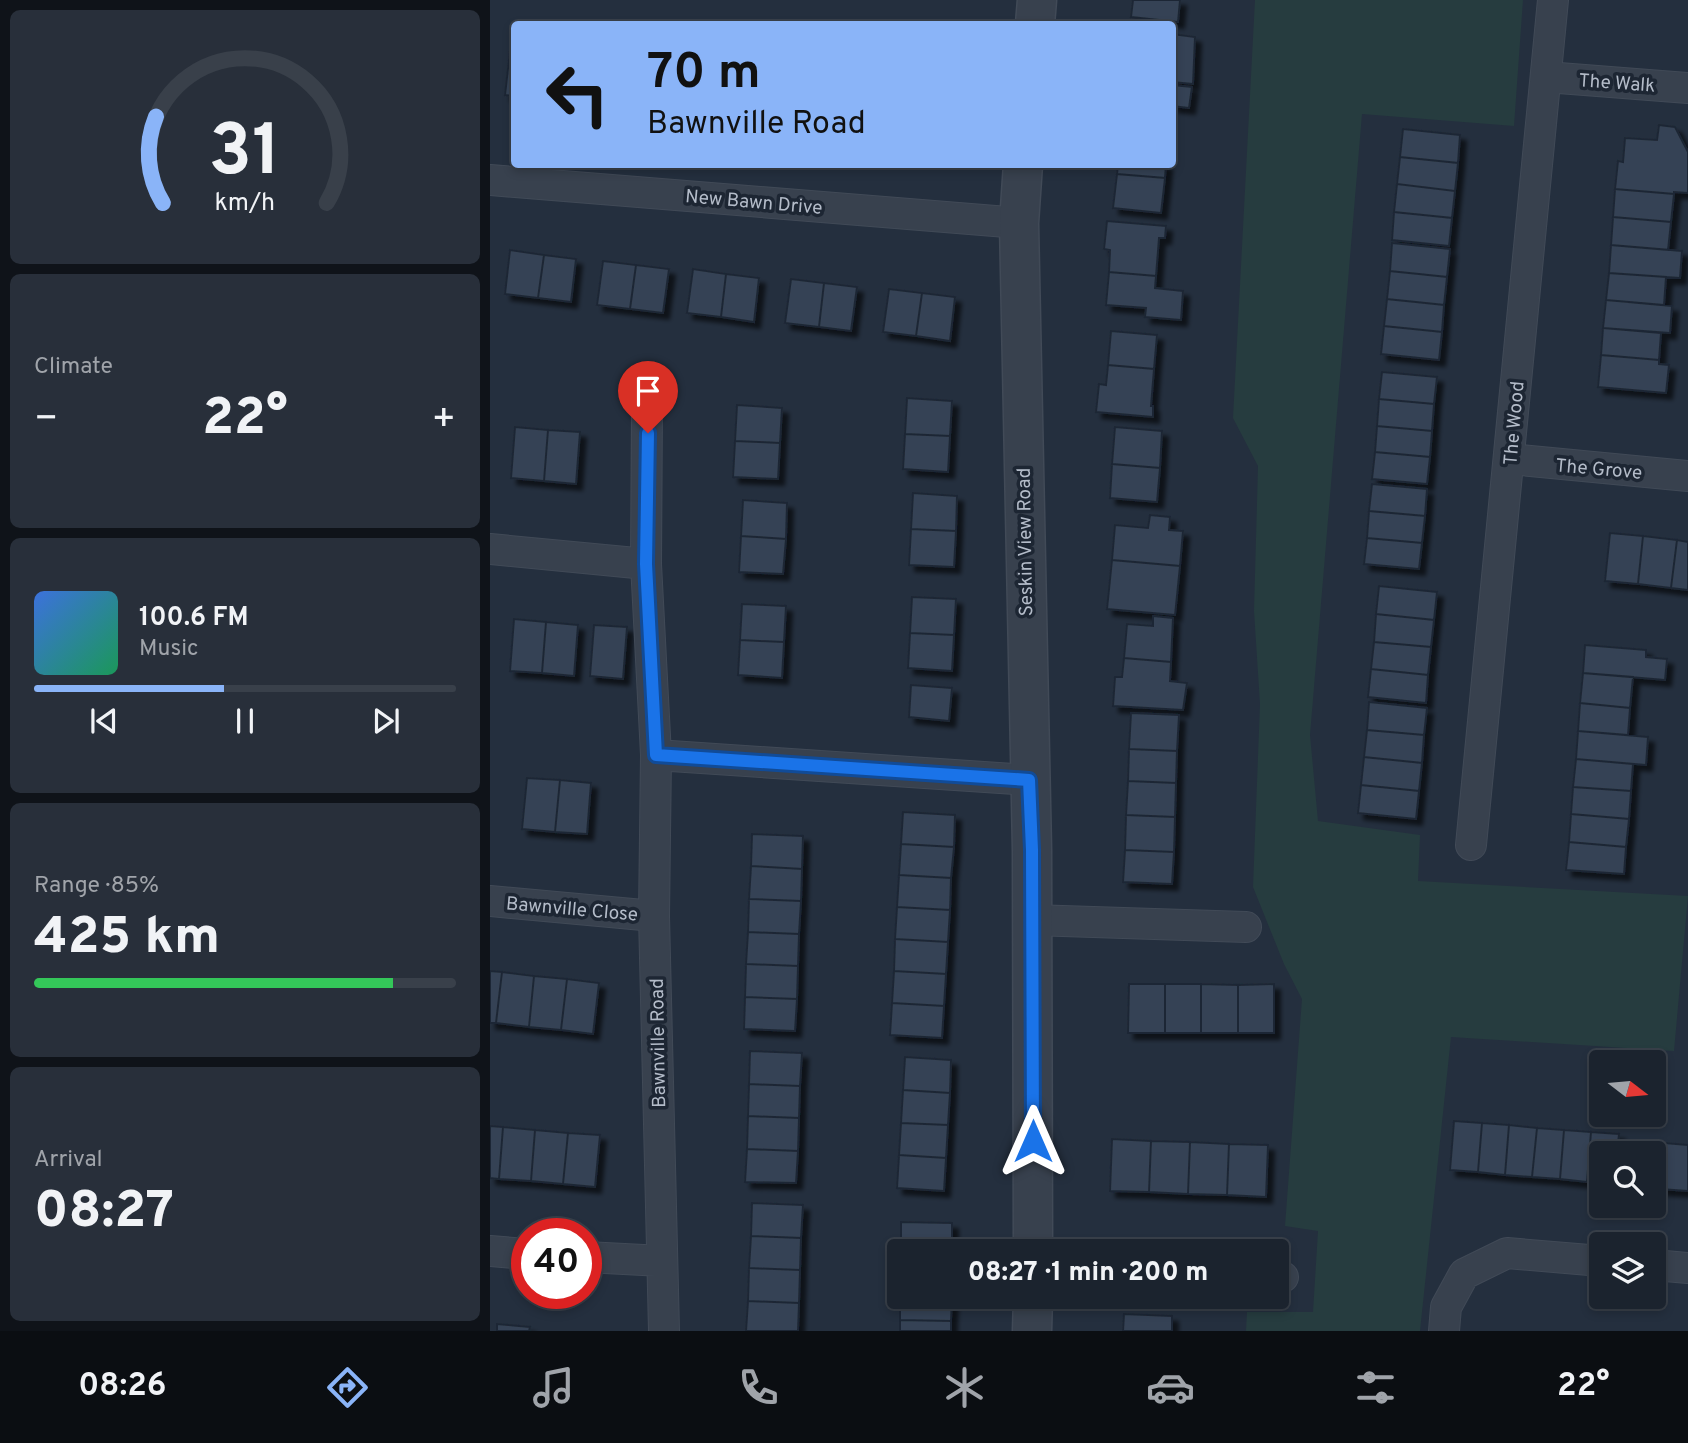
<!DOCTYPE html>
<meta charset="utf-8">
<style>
:root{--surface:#1b232e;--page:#282f3a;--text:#f1f3f6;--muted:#a0a4aa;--line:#39404a;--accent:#8ab4f8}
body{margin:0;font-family:Overpass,sans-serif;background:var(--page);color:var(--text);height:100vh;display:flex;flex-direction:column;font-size:26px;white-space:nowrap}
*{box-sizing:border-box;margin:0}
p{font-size:23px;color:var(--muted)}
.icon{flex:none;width:38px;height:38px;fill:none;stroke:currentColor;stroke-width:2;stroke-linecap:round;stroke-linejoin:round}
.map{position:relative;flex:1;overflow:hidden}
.side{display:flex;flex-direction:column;gap:10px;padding:10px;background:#0f1319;width:490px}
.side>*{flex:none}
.guide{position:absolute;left:21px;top:21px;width:665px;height:147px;border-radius:7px;box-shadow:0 4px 10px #0003,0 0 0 2px var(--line);background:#8ab4f8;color:#111;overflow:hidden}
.needle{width:46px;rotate:106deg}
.fabs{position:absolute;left:1099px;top:1050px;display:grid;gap:14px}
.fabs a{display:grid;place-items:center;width:77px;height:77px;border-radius:7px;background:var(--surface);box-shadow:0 4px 10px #0003,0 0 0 2px var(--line);font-size:35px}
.speed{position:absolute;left:21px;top:1218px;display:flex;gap:14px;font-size:35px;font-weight:700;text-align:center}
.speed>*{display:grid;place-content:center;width:91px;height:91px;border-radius:50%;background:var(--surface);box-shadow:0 4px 10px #0003,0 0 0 2px var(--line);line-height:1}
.speed .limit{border:10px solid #d22;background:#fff;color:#111}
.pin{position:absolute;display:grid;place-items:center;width:60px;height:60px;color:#fff;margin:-72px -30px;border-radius:50% 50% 50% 0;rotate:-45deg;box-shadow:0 0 7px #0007}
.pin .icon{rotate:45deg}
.me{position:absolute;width:77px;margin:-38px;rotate:0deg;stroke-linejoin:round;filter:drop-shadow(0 0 5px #0008)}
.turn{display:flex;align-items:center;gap:24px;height:147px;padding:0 21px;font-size:32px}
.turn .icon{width:91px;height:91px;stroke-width:2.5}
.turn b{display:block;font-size:49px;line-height:60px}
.big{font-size:52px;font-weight:800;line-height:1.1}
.side .widget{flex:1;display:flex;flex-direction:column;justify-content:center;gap:10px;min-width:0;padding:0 24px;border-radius:10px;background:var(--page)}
.side .dial{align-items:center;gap:0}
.dial svg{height:182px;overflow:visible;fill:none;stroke:var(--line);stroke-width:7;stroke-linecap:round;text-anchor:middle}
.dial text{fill:var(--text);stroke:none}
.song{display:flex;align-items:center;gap:21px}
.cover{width:84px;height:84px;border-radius:10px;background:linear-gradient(135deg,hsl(220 70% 55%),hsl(150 70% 35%))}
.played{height:7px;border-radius:4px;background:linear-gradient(90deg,var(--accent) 45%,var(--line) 45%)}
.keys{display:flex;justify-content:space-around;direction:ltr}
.heat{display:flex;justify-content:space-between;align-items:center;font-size:38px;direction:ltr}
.charge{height:10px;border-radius:5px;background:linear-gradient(90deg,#34c759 85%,var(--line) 0)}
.trip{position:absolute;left:397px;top:1239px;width:402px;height:70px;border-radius:7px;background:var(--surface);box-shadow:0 4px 10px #0003,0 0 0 2px var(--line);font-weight:800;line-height:70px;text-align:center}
.menu{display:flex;height:112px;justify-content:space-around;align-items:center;background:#0b0e12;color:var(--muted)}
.menu .icon{width:49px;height:49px}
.menu .on{color:var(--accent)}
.menu b{font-size:32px;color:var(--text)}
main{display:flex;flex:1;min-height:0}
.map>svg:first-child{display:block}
.green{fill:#263c3f}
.building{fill:#364354;stroke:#1f2835;stroke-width:2;filter:url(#shadow)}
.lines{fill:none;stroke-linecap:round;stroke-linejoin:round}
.minor-casing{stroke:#414a57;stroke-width:32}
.tertiary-casing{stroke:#414a57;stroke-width:41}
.minor{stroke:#38414e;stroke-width:30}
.tertiary{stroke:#38414e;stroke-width:38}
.route-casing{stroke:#114b97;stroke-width:18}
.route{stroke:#1a73e8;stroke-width:12}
.labels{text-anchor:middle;stroke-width:7;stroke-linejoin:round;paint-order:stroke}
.street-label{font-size:19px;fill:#b4bcc9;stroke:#1d2633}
</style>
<main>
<section class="side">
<div class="widget dial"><svg viewBox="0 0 100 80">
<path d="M14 69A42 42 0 1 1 86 69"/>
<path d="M14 69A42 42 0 0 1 11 31" stroke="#8ab4f8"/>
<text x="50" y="56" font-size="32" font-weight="700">31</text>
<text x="50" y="72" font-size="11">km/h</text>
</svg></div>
<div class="widget"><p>Climate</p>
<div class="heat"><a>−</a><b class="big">22°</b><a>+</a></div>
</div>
<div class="widget">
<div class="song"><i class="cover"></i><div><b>100.6 FM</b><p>Music</p></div></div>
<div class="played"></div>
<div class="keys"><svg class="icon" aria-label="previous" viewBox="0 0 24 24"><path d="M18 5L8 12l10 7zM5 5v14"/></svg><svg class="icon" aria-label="pause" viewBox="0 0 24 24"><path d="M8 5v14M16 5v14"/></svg><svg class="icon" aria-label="next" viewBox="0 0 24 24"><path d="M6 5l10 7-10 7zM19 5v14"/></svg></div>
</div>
<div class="widget"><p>Range · 85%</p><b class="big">425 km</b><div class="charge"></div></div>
<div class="widget"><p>Arrival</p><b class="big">08:27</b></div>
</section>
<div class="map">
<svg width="1198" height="1331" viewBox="0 0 1198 1331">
<defs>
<filter id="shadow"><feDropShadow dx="6" dy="6" stdDeviation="2" flood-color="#0009"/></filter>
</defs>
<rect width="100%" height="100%" fill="#242f3e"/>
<path class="green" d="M765,0H1033L1024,126L872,114L820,735L828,821L930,835L928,881L1198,896L1184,1051L961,1037L930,1331H756L757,1312H823L828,1231L795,1226L812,999L794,964L763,887L770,704L764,611L768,466L743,418Z"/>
<path class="building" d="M643,0H690L688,22L641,17Z
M682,34L705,37L703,84L682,82Z
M20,51H24V96L15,95Z
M682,82L683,85L702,87L699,108L682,106Z
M1169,125L1185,127L1198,152V193L1184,192V194L1125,189L1128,161L1133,162L1135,138L1167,140Z
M913,129L970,135L968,163L910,157Z
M910,157L968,163L965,191L907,184Z
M628,164H676L675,178L627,174Z
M627,174L675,178L671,213L623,208Z
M907,184L965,191L962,218L904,212Z
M1125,189L1184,194L1181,222L1123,217Z
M904,212L962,218L959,246L902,240Z
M1123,217L1181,222L1178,250L1121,245Z
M617,221L676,226L675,238H669L666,276L619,272L620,250L614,249Z
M902,243L960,249L957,277L900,271Z
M1121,245L1192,251L1190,278L1119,273Z
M20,250L54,255L48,298L15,294Z
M54,255L86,259L81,302L48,298Z
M113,261L146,265L140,309L107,305Z
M146,265L179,269L173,313L140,309Z
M203,269L236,274L231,317L197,313Z
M900,271L957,277L954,305L897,299Z
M619,272L666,276L665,288L693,291L691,320L655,317L656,308L616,305Z
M1119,273L1176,277L1174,305L1116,300Z
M236,274L269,278L264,322L231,317Z
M301,279L334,283L329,327L295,323Z
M334,283L367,287L361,331L329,327Z
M399,289L432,293L426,336L393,332Z
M432,293L465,297L460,341L426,336Z
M897,299L954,305L952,332L894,326Z
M1116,300L1182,306L1180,333L1113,328Z
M894,326L952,332L949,360L891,354Z
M1113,328L1171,333L1169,360L1111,355Z
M621,331L667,335L664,369L618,365Z
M1111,355L1169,360V364L1179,365L1176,393L1108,387Z
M618,365L664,369L661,406H663V417L606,412L609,384L616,385Z
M892,372L947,377L944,404L889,399Z
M417,398L462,401L460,436L415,434Z
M889,399L944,404L942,431L887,426Z
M247,405L292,408L290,443L245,441Z
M887,426L942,431L940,457L885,452Z
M25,427L58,430L54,481L21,478Z
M625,427L672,431L670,468L622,464Z
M58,430L90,432L86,484L54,481Z
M415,434L460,436L458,472L413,469Z
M245,441L290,443L288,479L243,477Z
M885,452L940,457L937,484L882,479Z
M622,464L670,468L667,502L620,498Z
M882,484L937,489L935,516L879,511Z
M423,493L467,496L466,531L421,529Z
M253,500L297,503L296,539L251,536Z
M879,511L935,516L932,543L877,538Z
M660,515L680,517L679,530L693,531L690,566L622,560L625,525L658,528Z
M421,529L466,531L464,567L419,565Z
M1120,533L1153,536L1148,584L1115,581Z
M251,536L296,539L293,574L249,572Z
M1153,536L1187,540L1181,588L1148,584Z
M877,538L932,543L929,569L874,564Z
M1187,540L1198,542V590L1181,588Z
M622,560L690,566L685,615L617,609Z
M889,586L947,592L944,620L886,614Z
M422,597L466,599L464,635L420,633Z
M252,604L296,606L294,642L250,640Z
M886,614L944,620L941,647L884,642Z
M663,616L683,618L681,662L634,658L637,624L663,626Z
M24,619L56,622L52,673L20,671Z
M56,622L88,625L84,676L52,673Z
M104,625L137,627L133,679L100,676Z
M420,633L464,635L462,671L418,668Z
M250,640L294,642L292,678L248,675Z
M884,642L941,647L938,675L881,669Z
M1095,645L1156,650V657L1177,659L1175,680L1093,673Z
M634,658L681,662L680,681L697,683L693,710L623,706L625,677H632Z
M881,669L938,675L936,703L878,697Z
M1093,673L1143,677L1140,708L1090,703Z
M421,685L462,688L459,721L419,717Z
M879,702L937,708L934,735L877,730Z
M1090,703L1140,708L1138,735L1088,731Z
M641,713L689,715L687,751L639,749Z
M877,730L934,735L932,763L874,757Z
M1088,731L1158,737L1156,765L1086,759Z
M639,749L687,751L686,783L638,781Z
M874,757L932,763L929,791L871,785Z
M1086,759L1143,764L1141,791L1083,787Z
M37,778L70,780L65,832L32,829Z
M70,780L101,783L97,834L65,832Z
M638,781L686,783L685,817L636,815Z
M871,785L929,791L926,819L868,813Z
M1083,787L1141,791L1139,819L1081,814Z
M413,812L465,815L464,847L411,844Z
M1081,814L1139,819L1136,847L1079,842Z
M636,815L685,817L684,852L635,850Z
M262,834L313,836L312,869L261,866Z
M1079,842L1136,847L1134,874L1076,870Z
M411,844L464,847L461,878L409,875Z
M635,850L684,852L682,884L633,882Z
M261,866L312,869L311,901L259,899Z
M409,875L461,878L460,910L407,907Z
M259,899L311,901L309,934L258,932Z
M407,907L460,910L458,942L405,939Z
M258,932L309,934L308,966L256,964Z
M405,939L458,942L456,974L404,971Z
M256,964L308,966L307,999L255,997Z
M0,971L12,972L6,1023H0Z
M404,971L456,974L454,1006L402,1003Z
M12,972L44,976L39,1027L6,1023Z
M44,976L77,979L71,1030L39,1027Z
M77,979L109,983L103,1034L71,1030Z
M639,984H675V1033H638Z
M675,984H711V1033H675Z
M711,984L748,985V1033H711Z
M784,984V1033H748V985Z
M255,997L307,999L305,1031L254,1029Z
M402,1003L454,1006L452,1038L400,1035Z
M260,1051L312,1053L310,1086L259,1084Z
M415,1057L461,1060L460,1093L413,1090Z
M259,1084L310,1086L309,1118L258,1116Z
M413,1090L460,1093L458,1125L411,1123Z
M258,1116L309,1118L308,1151L257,1149Z
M964,1121L992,1123L988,1172L960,1170Z
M411,1123L458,1125L456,1158L409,1155Z
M992,1123L1019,1125L1015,1175L988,1172Z
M1019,1125L1047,1128L1042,1177L1015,1175Z
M0,1126L13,1127L9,1179L0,1178Z
M13,1127L45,1130L41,1181L9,1179Z
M1047,1128L1074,1130L1070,1179L1042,1177Z
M45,1130L78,1133L73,1184L41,1181Z
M1074,1130L1101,1132L1097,1182L1070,1179Z
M1101,1132L1129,1134L1127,1153H1111V1183L1097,1182Z
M78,1133L110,1135L105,1187L73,1184Z
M622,1139L661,1141L659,1192L620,1191Z
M1143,1140L1174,1143L1170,1189L1164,1188V1153H1142Z
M661,1141L700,1142L698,1194L659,1192Z
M700,1142L739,1144L737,1195L698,1194Z
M1174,1143L1198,1145V1191L1170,1189Z
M739,1144L778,1145L776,1197L737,1195Z
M257,1149L308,1151L306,1183L255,1182Z
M409,1155L456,1158L454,1191L407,1188Z
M262,1203L313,1205L311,1238L261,1236Z
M411,1222L462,1223V1251H411Z
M261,1236L311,1238L310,1270L259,1268Z
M259,1268L310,1270L309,1303L258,1301Z
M410,1297H462L461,1321L410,1320Z
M258,1301L309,1303L308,1331H256Z
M634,1314L682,1316V1331H633Z
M410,1320L461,1321V1331H410Z
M7,1324L40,1327L39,1331H7Z"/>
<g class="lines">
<defs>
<path id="minor" d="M1056,77L1198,88
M0,180L529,223
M157,406L156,564L166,755L164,916L174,1331
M1020,459L1198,476
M0,549L156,564
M166,755L539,780
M981,845L1063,0
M0,901L164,916
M542,920L756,927
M0,1251L37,1254
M96,1257L172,1261
M1164,1265L1198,1268
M788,1277H793
M954,1331L956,1307L974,1274L1017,1253L1111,1261"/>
<path id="tertiary" d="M545,24L547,0
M533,164L529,223L542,850L543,1251
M542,1331L543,1297"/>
</defs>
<use href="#minor" class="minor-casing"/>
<use href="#tertiary" class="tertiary-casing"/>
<use href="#minor" class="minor"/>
<use href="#tertiary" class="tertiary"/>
</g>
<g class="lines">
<defs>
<path id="route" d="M158,433L156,564L166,755L539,780L542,850L543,1141"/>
</defs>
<use href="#route" class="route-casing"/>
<use href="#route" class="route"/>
</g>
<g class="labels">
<g class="street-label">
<text transform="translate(1127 82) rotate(4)" y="7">The Walk</text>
<text transform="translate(264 201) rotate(5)" y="7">New Bawn Drive</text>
<text transform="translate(1023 423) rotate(-85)" y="7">The Wood</text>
<text transform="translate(1109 468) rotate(5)" y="7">The Grove</text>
<text transform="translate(534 542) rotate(-91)" y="7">Seskin View Road</text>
<text transform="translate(82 908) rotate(5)" y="7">Bawnville Close</text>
<text transform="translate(167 1043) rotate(-91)" y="7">Bawnville Road</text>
</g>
</g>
</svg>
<div class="fabs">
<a><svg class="needle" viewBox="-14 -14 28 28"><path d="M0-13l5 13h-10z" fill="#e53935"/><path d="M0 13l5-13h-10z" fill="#a0a4aa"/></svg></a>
<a><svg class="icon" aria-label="search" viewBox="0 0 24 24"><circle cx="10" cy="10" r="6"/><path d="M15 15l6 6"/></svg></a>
<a><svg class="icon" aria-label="layers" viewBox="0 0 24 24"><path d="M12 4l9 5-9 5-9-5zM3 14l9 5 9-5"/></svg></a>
</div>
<div class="speed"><div class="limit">40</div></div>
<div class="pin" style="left:158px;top:433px;background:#d93025"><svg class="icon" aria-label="arrive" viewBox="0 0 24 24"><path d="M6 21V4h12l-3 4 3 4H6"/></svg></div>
<svg class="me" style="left:543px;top:1141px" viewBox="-20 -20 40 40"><path d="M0-17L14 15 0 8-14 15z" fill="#1a73e8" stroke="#fff" stroke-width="4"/></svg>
<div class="trip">08:27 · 1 min · 200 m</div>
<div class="guide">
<div class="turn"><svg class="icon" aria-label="left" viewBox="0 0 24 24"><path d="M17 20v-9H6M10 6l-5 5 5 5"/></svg><div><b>70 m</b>Bawnville Road</div></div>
</div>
</div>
</main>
<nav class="menu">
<b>08:26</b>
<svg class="icon on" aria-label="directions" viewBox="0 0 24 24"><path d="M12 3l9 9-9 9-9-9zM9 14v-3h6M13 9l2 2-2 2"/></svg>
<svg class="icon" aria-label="music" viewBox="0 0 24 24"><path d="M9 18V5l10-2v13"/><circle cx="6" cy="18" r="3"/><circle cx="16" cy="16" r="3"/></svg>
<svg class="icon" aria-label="phone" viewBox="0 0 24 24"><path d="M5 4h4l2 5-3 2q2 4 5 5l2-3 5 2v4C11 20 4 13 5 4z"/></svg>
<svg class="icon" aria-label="climate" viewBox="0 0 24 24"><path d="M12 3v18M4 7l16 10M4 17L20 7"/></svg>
<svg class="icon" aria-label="car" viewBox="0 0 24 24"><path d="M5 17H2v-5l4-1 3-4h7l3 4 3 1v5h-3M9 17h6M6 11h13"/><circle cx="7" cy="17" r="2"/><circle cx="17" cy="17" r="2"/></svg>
<svg class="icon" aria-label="filters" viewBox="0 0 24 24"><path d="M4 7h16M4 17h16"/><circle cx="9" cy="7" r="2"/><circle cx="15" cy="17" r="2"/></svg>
<b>22°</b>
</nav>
